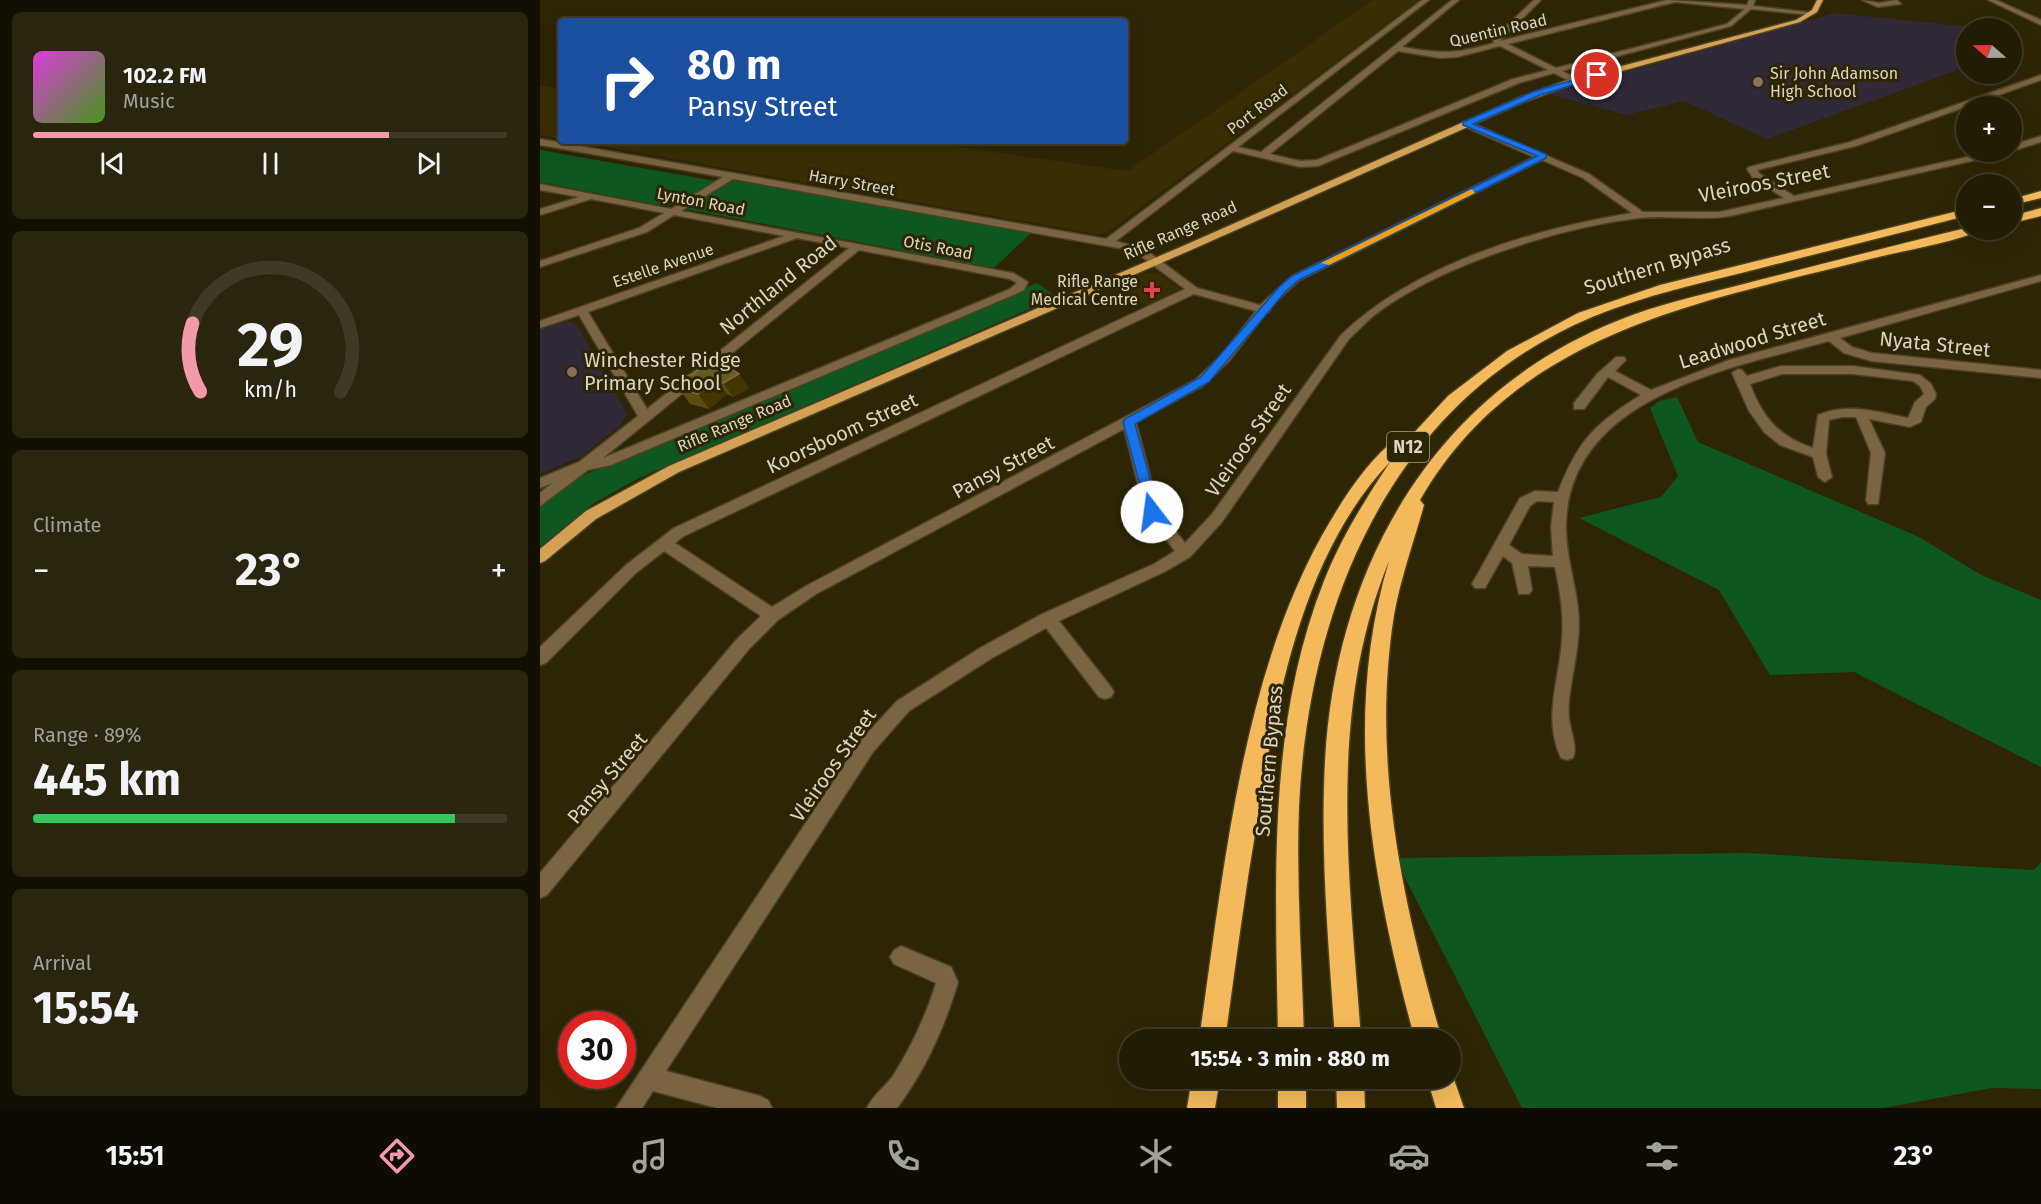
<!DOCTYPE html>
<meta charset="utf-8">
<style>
:root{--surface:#221c04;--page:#2a250e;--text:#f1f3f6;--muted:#a2a19a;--line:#3f3a26;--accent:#f39aa8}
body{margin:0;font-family:"Fira Sans",sans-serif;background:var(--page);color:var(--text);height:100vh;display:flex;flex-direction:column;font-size:22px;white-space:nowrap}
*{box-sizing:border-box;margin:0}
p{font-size:20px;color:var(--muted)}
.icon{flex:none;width:33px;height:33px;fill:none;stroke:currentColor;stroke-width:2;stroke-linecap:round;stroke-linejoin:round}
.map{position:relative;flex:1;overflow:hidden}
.drawer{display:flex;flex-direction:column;gap:12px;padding:12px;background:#130f02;width:540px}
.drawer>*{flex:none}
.top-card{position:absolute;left:18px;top:18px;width:570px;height:126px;border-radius:6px;box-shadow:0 6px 24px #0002,0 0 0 2px var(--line);background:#1a4fa0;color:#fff;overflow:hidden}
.needle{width:39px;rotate:290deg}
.buttons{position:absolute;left:1416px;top:18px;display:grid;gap:12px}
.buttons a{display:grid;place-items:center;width:66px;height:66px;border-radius:50%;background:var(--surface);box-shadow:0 6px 24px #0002,0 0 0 2px var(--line);font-size:30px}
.speed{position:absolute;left:18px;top:1011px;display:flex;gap:12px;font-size:30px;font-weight:700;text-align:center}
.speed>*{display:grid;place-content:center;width:78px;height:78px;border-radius:50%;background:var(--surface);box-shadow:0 6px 24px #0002,0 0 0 2px var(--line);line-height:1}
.speed .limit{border:9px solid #d22;background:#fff;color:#111}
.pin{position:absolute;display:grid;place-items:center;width:51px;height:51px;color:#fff;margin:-26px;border:3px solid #fff;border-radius:50%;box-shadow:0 2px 6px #0007}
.me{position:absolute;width:66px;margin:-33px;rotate:345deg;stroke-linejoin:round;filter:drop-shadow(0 0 4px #0008)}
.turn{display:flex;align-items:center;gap:21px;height:126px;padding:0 30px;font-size:27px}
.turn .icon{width:78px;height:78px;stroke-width:2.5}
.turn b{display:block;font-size:42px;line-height:51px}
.big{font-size:45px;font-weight:700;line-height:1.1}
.drawer .tile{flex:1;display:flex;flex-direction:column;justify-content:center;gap:9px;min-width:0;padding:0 21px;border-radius:9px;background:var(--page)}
.drawer .dial{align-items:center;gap:0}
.dial svg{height:156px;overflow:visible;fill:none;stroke:var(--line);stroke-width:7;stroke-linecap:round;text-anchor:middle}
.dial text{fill:var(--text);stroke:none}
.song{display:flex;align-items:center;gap:18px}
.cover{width:72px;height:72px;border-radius:9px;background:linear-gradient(135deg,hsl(300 70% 55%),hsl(100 70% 35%))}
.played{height:6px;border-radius:3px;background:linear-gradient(90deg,var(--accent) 75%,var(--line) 75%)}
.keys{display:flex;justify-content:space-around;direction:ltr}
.heat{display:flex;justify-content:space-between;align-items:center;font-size:33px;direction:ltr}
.charge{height:9px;border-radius:4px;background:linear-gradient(90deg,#34c759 89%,var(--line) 0)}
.trip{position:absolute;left:579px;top:1029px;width:342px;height:60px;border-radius:30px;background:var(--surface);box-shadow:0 6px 24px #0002,0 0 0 2px var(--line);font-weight:700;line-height:60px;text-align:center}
.tab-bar{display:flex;height:96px;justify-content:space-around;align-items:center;background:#0e0b02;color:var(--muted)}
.tab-bar .icon{width:42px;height:42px}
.tab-bar .on{color:var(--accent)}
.tab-bar b{font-size:27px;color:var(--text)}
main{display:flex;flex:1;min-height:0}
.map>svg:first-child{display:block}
.built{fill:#382d03}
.education{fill:#312938}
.green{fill:#0f5721}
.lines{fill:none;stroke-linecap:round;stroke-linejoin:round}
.minor-casing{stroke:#4a4124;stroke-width:3}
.major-casing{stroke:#4a4124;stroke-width:3}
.highway-casing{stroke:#4a4124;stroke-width:3}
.minor{fill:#7b6441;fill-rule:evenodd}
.major{fill:#d2a155;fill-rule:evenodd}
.highway{fill:#f4b95b;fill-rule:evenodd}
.wall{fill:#5b4c0f}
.shaded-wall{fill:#433603}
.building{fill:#685b22;stroke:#7a6e3c;stroke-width:1.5}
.route{fill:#1a73e8;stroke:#114b97;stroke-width:1.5}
.slow{fill:#f59e0b}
.education-dot{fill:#8d6e63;stroke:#2e2505;stroke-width:2}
.health-dot{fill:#e0444e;stroke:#2e2505;stroke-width:2}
.labels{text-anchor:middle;stroke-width:6;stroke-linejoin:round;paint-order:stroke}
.far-street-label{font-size:16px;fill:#dad5c4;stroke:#2e2505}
.far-poi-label{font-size:16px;fill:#dad5c4;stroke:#2e2505;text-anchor:start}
.shield{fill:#2e2505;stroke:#a6a08b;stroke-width:1.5}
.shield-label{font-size:18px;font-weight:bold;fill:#dad5c4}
.street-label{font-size:20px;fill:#dad5c4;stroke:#2e2505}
.poi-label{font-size:20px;fill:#dad5c4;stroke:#2e2505;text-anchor:start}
</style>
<main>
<section class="drawer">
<div class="tile">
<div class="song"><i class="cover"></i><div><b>102.2 FM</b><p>Music</p></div></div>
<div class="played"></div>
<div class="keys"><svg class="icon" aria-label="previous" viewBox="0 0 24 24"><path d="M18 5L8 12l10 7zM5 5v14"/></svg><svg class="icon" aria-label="pause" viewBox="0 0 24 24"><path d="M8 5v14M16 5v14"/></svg><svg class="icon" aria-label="next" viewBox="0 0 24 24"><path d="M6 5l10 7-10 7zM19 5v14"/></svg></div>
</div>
<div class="tile dial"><svg viewBox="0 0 100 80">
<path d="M14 69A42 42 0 1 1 86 69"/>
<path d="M14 69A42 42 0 0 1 10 34" stroke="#f39aa8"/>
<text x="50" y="56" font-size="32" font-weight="700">29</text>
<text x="50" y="72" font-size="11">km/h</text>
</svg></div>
<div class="tile"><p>Climate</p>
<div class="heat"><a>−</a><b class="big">23°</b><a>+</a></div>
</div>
<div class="tile"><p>Range · 89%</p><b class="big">445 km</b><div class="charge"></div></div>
<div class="tile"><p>Arrival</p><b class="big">15:54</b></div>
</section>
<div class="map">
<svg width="1501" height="1108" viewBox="0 0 1501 1108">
<rect width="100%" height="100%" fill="#2e2505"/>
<path class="built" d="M833,0H879L568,232L556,234L33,141H379L588,171Z
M0,86L21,89V139L0,135Z
M617,272L640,288L639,293L609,308L577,284L602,274Z"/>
<path class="education" d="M1295,13L1441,28H1426V67L1227,139L1144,101L1086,115L1009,94Z
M26,321L37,325L87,414L81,425L42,456L0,474V330Z"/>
<path class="green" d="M0,150L175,181L137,205H118L0,182Z
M199,179L492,232L454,268L146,209L188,181Z
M497,283L517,297L99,478L54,503L0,547V506L25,486L46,474Z
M1137,397L1158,442L1379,537L1441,575L1501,600V767L1314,672L1230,675L1179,590L1039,518L1121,497L1138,476L1110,408L1119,401Z
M1205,853L1494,870L1501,862V1089L1452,1088L1343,1108H982L855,858Z"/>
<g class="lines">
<defs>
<path id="minor" d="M882,0H889L698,147L721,152L912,0H919L862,47C903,54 914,54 954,43L952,39L994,0H1001L960,41L1127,0L1207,5L1209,0H1215L1213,6L1275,13L1272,15L1211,9L1191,26L1022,71L1039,79V83H1033L1014,73L979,83L778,166L760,167L693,151L576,241L606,250L657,288L720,305L752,276L994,157L923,126V122H929L1049,174L1103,212H1179L1244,198L1213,178L1207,169L1209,167L1310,142L1501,75V80L1316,146L1217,170L1220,174L1254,196L1449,152H1463L1462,154L1190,216C1160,221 1129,215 1099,218C1020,227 894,267 832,317C824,324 817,332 809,339L682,522L650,557L624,572L519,621L571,687L574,692L571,697L565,699L559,697L506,628L452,658L369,711L333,752L126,1071L220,1096L228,1100L232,1108H177L113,1091L102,1108H76L321,740L357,701L440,648L502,614L614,564L635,551L605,512L584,429L276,594L238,620L209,649L7,895L0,898V873L197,639L221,616L124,551L96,573L6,663L0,665V647L86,565L134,528L645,289L598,254L584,249L193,179L141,211L473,273L488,282L484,290L478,293L71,465L48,470L0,506V493L12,483L0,488V478L39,462L98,416L39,315L0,328V321L244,236L134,215L107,232L0,267V261L99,228L124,213L51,199L0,215V209L39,197L0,190V184L131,209L183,177L0,145V139L566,239ZM1135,2L1205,9L1187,24L1016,68L968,44ZM960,46L1008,70L973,79L777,160L760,161L730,154L858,51L900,58L917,57ZM1002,160L1043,178L1092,213C993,229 875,264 801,335L672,514L645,543L619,510L596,422L663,386L689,361L726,313L729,312L733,304L760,280ZM257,238L309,248L107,409L48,312ZM319,250L470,279L477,283L470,289L63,458ZM654,294L716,311L681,356L655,380L266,586L232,607L135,543L144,536Z
M1322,0L1339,3L1357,0L1361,4L1338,7Z
M1448,0H1456L1501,20V25Z
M1501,136V142L1472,151V145Z
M1501,275V281L1300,338L1312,347L1332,353L1501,370V378L1331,361L1304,353L1289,341C1192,368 1030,395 1026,524C1025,553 1035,580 1038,609C1041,636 1035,660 1031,686C1029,697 1028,708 1029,718C1030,730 1038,747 1033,758L1027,760L1021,758C1002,717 1020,679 1022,638C1024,614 1020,591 1015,567L988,566L992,590L989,594H979L972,563L963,556L945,588H935L932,584L980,498L995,491L1018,492C1038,441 1054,424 1101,395L1068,377L1044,409H1034V403L1057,374L1076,357H1084L1086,360L1075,371L1111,390L1189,360ZM997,501L1014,502L1011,527L1013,556L982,554L969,545L990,506Z
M1241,366H1313L1380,375L1391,384L1396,394L1395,399L1386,407L1381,422L1370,427L1329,419L1345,453L1338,504H1328L1326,500L1331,453L1316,417H1302L1289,420L1286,454L1292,477L1285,482L1278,477L1273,457L1240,445L1224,432L1209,411L1192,373L1198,369L1202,370L1207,376ZM1242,374H1313L1373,381L1380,386L1384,394L1375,402L1368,418C1338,412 1308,402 1278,415L1273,448C1239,437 1222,417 1210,384Z
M361,946L411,967L418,982C405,1026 385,1071 357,1108H327C333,1095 345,1087 353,1076C371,1047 386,1016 396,983L354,964L350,957L354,950Z"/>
<path id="major" d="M1277,0H1283L1277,12L1260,22L1031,85L984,102L651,250L139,472L56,519L5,561L0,563V549L46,511L129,466L643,246L978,98L1025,81L1256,20L1272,10Z"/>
<path id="highway" d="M1501,191V198L1472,205V199Z
M1501,208V216L1472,223V216Z
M1426,209V216C1357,234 1287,251 1217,269C1162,283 1105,295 1052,317C853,401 769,601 759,806C756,884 762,962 764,1040H738C736,885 726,728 784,581C801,538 825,500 850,462C761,555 735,705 716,828C704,898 695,969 685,1040H659C684,871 702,667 791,520C810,488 830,459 859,436H871L908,396L967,351L1038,313L1120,285Z
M1426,228L1439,230C1429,239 1353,253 1334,258C1162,302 977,331 880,500L884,505C874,541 861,577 854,615C831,760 862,900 902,1040H875C833,883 801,721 849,561C786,715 810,878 821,1040H795C789,947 780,855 785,762C795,569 892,395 1077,321C1118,304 1162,295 1204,284C1278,265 1352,246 1426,228Z
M910,1068L924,1108H896L887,1078H910Z
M652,1078H680L675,1108H647Z
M738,1078H766V1108H738Z
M796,1078H824L825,1108H797Z"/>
</defs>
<use href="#minor" class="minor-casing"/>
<use href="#major" class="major-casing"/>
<use href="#highway" class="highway-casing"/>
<use href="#minor" class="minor"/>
<use href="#major" class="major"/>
<use href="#highway" class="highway"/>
</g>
<path class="wall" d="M154,374L209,388L193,397L187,394L169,409L150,404L140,390Z"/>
<path class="shaded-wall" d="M199,374L209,388L193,397L183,383Z
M177,379L187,394L169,409L158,394Z"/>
<path class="building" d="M176,359L199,374L183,383L177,379L158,394L140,390L138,379L154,374L166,363Z"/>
<path class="route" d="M1057,73L1060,77L1000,95L933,124L1006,154V158L759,280L746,291L669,382L595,424L619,512L612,516L608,515L583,422L585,419L661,377L739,287L752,276L997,156L923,125V122L995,91Z"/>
<path class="slow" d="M932,189L935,193L789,265L781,263Z"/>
<g class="education-dot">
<circle cx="1218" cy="82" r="6"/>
<circle cx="32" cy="372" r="6"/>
</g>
<path class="health-dot" d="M609 281h6v6h6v6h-6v6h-6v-6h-6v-6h6z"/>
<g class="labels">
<g class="far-street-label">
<text transform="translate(958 30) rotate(-13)" y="6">Quentin Road</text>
<text transform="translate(717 109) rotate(-37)" y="6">Port Road</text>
<text transform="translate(312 182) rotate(10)" y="6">Harry Street</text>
<text transform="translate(161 201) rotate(11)" y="6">Lynton Road</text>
<text transform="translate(640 230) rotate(-24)" y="6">Rifle Range Road</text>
<text transform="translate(398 247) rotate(11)" y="6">Otis Road</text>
<text transform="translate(123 265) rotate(-19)" y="6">Estelle Avenue</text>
<text transform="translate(194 423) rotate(-23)" y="6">Rifle Range Road</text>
</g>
<g class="far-poi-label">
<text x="1230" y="79">Sir John Adamson<tspan x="1230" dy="18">High School</tspan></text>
<text x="598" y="287" text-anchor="end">Rifle Range<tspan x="598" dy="18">Medical Centre</tspan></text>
</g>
<rect class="shield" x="847" y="432" width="42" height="30" rx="4.5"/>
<g class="shield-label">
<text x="868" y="453">N12</text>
</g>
<g class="street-label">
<text transform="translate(1224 183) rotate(-11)" y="7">Vleiroos Street</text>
<text transform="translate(1117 266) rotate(-17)" y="7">Southern Bypass</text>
<text transform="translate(238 285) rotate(-39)" y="7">Northland Road</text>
<text transform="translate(1212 340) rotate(-17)" y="7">Leadwood Street</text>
<text transform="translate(1395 344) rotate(6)" y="7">Nyata Street</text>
<text transform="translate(302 433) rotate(-25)" y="7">Koorsboom Street</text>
<text transform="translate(708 440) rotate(-55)" y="7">Vleiroos Street</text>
<text transform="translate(463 467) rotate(-28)" y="7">Pansy Street</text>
<text transform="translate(729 761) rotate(-85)" y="7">Southern Bypass</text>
<text transform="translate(293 765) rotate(-55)" y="7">Vleiroos Street</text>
<text transform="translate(67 778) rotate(-50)" y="7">Pansy Street</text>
</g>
<g class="poi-label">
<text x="44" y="367">Winchester Ridge<tspan x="44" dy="23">Primary School</tspan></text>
</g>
</g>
</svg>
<div class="buttons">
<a><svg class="needle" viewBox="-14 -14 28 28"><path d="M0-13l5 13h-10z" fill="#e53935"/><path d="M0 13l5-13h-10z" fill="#a2a19a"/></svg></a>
<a>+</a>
<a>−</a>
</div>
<div class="speed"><div class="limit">30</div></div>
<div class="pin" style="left:1057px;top:75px;background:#d93025"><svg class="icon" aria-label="arrive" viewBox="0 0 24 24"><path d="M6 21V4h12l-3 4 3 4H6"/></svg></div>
<svg class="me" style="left:612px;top:512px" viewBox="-20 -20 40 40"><circle r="19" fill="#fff"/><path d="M0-13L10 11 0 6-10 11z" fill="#1a73e8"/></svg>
<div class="trip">15:54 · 3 min · 880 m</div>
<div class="top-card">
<div class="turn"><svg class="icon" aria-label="right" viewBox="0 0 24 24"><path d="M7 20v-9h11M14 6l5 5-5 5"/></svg><div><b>80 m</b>Pansy Street</div></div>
</div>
</div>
</main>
<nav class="tab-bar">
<b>15:51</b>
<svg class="icon on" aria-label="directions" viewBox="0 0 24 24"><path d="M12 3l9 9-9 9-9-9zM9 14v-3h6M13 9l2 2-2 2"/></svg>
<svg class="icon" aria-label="music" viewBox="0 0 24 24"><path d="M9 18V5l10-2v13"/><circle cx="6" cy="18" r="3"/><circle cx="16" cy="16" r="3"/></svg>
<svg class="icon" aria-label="phone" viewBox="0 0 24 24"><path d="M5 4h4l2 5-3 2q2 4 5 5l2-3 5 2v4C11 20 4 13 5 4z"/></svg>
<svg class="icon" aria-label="climate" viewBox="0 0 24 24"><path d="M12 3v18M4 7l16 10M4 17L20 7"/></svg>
<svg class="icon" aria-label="car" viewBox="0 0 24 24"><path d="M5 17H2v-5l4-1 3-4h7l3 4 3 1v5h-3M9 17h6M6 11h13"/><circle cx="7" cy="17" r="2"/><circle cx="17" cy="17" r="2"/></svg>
<svg class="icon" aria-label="filters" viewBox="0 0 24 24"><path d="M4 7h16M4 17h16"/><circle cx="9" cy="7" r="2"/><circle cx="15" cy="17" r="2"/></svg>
<b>23°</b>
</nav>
